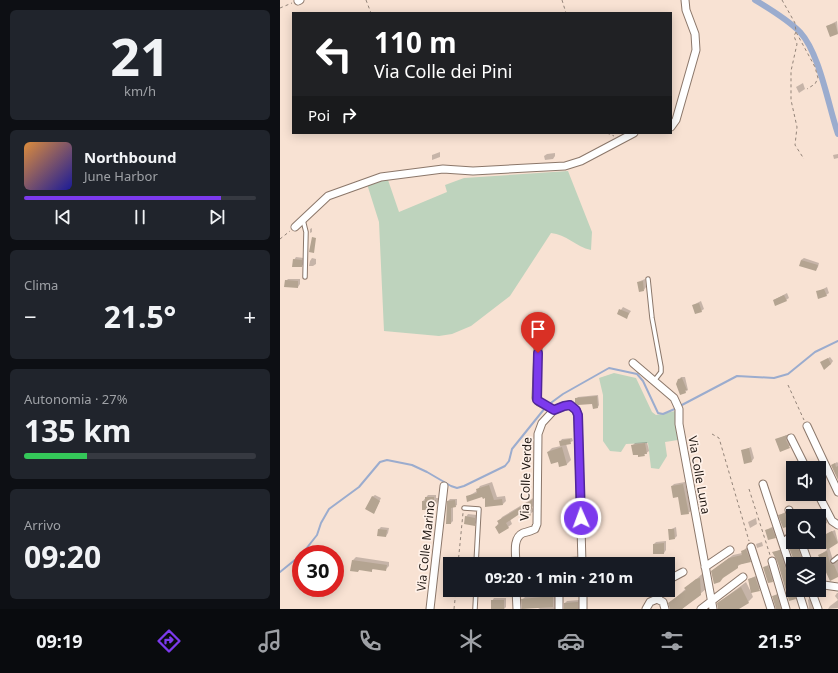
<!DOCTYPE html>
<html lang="it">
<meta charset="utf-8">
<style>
:root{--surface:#171b24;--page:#20242c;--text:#f1f3f6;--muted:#9ea1a6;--line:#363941;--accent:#7c3aed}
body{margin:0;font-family:"Noto Sans",sans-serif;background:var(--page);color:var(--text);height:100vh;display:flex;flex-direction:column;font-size:15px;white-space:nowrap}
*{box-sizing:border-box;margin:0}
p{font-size:13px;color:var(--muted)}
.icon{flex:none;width:22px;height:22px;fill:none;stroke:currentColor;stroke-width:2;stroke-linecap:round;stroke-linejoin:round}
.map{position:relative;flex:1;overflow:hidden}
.side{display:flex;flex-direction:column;gap:10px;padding:10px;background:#0d0f14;width:280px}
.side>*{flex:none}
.hud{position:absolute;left:12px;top:12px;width:380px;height:122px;border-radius:0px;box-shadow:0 2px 10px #0003;background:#202124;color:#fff;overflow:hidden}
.controls{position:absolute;left:506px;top:461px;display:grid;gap:8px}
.controls a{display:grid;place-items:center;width:40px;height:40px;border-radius:0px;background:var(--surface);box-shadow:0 2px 10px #0003;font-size:20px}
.speed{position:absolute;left:12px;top:545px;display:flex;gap:8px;font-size:20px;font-weight:700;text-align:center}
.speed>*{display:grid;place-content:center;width:52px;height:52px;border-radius:50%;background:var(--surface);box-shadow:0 2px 10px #0003;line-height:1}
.speed .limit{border:6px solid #d22;background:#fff;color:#111}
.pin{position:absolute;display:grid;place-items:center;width:34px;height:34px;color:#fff;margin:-41px -17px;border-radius:50% 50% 50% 0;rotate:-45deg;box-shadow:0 0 4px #0007}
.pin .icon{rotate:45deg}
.me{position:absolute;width:44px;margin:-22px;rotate:358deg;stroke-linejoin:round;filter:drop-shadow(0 0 3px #0008)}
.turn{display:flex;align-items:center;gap:14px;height:84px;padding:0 16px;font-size:18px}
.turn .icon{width:52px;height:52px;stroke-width:2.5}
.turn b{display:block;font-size:28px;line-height:34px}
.then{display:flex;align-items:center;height:38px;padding:0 16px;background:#0003;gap:8px;font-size:15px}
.big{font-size:30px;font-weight:700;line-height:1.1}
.side .tile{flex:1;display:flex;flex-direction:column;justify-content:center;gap:6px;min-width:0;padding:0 14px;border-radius:6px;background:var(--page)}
.side .dial{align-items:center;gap:0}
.dial b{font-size:52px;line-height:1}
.song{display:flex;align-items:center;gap:12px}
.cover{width:48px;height:48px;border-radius:6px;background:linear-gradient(135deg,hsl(30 70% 55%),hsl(240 70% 35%))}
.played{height:4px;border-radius:2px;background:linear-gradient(90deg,var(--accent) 85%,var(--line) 85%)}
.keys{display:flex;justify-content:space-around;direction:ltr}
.heat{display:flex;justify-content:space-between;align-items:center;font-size:22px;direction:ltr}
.charge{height:6px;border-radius:3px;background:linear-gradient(90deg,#34c759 27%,var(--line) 0)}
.trip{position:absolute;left:163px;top:557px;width:232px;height:40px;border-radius:0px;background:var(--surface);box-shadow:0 2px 10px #0003;font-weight:700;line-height:40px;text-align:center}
.menu{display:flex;height:64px;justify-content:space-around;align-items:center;background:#090b0e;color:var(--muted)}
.menu .icon{width:28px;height:28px}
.menu .active{color:var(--accent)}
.menu b{font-size:18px;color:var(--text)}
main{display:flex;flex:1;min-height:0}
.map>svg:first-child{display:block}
.green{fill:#bed3bd}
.shadow{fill:#0003}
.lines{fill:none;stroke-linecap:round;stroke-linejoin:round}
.stream{stroke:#9bacce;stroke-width:2}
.canal{stroke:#9bacce;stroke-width:6}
.building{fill:#b4a491}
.lane-casing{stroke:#8b776a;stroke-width:5.5}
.street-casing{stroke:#8b776a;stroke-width:9}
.path{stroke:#938479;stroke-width:1;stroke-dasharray:3 3;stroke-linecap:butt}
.lane{stroke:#fff;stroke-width:3.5}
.street{stroke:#fff;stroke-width:7}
.route-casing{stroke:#51269a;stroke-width:10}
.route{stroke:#7c3aed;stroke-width:7}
.labels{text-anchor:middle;stroke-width:3.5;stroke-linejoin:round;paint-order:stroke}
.street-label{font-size:12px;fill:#1e1611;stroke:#fff1e8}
</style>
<main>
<section class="side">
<div class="tile dial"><b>21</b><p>km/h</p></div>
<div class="tile">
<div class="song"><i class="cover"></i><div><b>Northbound</b><p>June Harbor</p></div></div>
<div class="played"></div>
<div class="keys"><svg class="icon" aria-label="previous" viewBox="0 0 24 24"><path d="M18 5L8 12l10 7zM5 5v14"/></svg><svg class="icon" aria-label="pause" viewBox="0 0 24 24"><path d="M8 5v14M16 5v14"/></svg><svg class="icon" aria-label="next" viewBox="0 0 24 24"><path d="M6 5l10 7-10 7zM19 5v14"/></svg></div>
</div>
<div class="tile"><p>Clima</p>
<div class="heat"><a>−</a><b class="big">21.5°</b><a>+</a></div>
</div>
<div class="tile"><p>Autonomia · 27%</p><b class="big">135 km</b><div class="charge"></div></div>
<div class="tile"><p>Arrivo</p><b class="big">09:20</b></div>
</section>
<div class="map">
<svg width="558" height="609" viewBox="0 0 558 609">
<rect width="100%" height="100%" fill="#f8e2d3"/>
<path class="green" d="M288,171L312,232L311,250C296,247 286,234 271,233L230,296L191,326L172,334L159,336L104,331L99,222L87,184L107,177L119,212L167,192L165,185L184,178Z
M334,373L356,378L372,412L376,415L395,411L398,440L385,442L387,456L379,469L371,468L368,443L346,444L341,452L330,451L323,441V395L319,378Z"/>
<path class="shadow" d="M557,21L558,33L551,36L547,26Z
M523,83L525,89L519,93L516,87Z
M160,152V157L152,160V155Z
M275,153V156L273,159L265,160L264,156L267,154Z
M558,154V158L554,159L553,155Z
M32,228V232L30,233V229Z
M16,257L24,258V263L22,266L14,260Z
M32,258L36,259V264L33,266H29L30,261Z
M524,258L539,263L538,267L536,270L521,260Z
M8,279H20V284L18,287L6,281Z
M365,279L366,287L364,290L358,282Z
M547,287L549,293L546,295L537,292Z
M507,293L509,298L506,300H494Z
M421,301L424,309L421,311L413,305Z
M343,307L351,311L347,317L338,314Z
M550,357L553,361L551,364L544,368L541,363Z
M401,377H405L408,390L405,392L399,380Z
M318,395L319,405L318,407L313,403L296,399L298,397Z
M509,434L512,445L500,450L496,440Z
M292,438L293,441L286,444L291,460L287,464L280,466L278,461L268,452L272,448L281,446L280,442L282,439Z
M367,442L369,451L364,455L352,446L355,443Z
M471,447L474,458L472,461L462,451Z
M557,462L558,463V478L552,465Z
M212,482L217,497L225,496L226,501L223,504L203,495L187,497L197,491L200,486Z
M405,482L411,511L408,513L392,486L394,484Z
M95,495L101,498L94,513L92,497Z
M148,495H156V498H158V502L153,509L143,501Z
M255,497L256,504L252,507L254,511L250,514L242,512L230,519L232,524L220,533L216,527L222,517Z
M170,499H177V505L173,507V521L171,523L168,501Z
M507,511L511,523L509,525L500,515Z
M545,511L549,520L539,527V516H536Z
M188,514L197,515V522L194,525L186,517Z
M476,518L477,524L470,528L468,522Z
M494,526L497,535L495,537L486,530Z
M101,527L109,528L108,533L106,536L99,529Z
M396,527L397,536L395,538L389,530Z
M555,530L558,542L549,547L553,560L558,561V576L540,555L548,549L543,538L548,533Z
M386,541V550L384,553H374V544L376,542Z
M482,542L483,546L477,548L476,544Z
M513,542H521L525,554L521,558L510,546Z
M470,546L474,557L470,561L461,564L444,576L432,571L453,555L462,553L466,548Z
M502,549L513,577V590H516L517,596L515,598L493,553Z
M76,557L109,562V566L105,570L94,568L92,570L80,569L78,571L73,560Z
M220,557H230V564H218V559Z
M490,564L495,579L492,581L484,567Z
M422,574H424L426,589L402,609H391L390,603Z
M478,575L482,588L471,592L473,597L468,602L457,609H439L438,603L466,582L471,592L469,579Z
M499,593L505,609H497L493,596Z
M557,593H558V600L555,596Z
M275,595L276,609H260L242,600L245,597Z
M214,598H226V607L224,609H212V601Z
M530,598L536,609H529L528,600Z
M300,600V609H285V603L287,601Z
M558,600V608L548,609L550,606Z"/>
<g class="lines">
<path class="stream" d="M268,405L283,394L329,368L357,374L363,381L378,413L383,414L397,408
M400,406L457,376L494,378L508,374L535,352L558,341
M22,554L37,535L41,523L49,509L79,487L100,462L107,460L132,465L147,472L171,486L177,488L184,486L225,466L229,461L232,449L265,408
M0,572L21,555"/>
<path class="canal" d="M475,0C490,9 507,19 520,32C540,54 548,105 558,134"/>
</g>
<path class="building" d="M555,23L558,34L550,37L546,26Z
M32,237L36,238L34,253L29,252Z
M13,259L22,260V267H12Z
M521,260L538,265L536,271L519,266Z
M5,280L18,281V288L4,287Z
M363,281L364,291L359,292L357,282Z
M544,289L547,296L538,299L536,291Z
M504,295L507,301L495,306L493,300Z
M419,303L422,312L415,314L412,305Z
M339,309L349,313L347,319L337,314Z
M548,358L551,364L544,370L540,362Z
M402,378L407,390H405L406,393L400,395L396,384L398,379Z
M317,396L318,408L313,409L312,404L298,405L295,403V398Z
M507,435L506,440L510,448L500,452L495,439Z
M290,439L291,444L280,446L279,441Z
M365,443L367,454H364L365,456L358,457V455H353L351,445Z
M282,447L287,465L279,467L278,462L271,464L267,452Z
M469,448L472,462L464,464L461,450Z
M555,463L556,467L558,466V480L551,465Z
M403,484L409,514L401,515L398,497L393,498L391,486Z
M209,485L214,500L222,499L223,505L205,507V498L203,499L202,497L187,502L186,496L197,493L196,489Z
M92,496L100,501L94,514L85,509Z
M145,497H154V500H156V505H153V510H142V501H145Z
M175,500L176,507L171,508V524H166L167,501Z
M252,500V509L248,511L251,515L245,519L241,513L226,523L229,528L219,534L215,527L219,524L217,521Z
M505,513L510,526L503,528L498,515Z
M542,513L547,523L539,527V514Z
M185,516L195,518V526L184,524Z
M492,528L496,538L488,540L485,530Z
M98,529L107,530L106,537L97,536Z
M388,529H394L395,539L389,540Z
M552,531L558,543L547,550L542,538L545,537L544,535Z
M516,542L522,559L514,561L508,545Z
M384,543V554H373V544Z
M466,549L471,562L458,565V568L443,578L440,582L434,584L431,571L449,558L462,555L461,551Z
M500,550L508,577L511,579L516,599L509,601L497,560L492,552Z
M547,551L550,563L554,565L558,574V577L550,581L538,555Z
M217,559H228V564H217Z
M72,560L107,565L106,571L92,569V572L79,570L78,572L70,571Z
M488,566L493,582L488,583L483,567Z
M475,577L480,591L471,593L468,579Z
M420,578L421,595L402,609H390L388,603L406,590L404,588L416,579Z
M461,587L469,603L459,609H438L437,603Z
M497,595L501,609H496L492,596Z
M273,596V607L242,609L241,599Z
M211,600H224V609H211Z
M298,602V609H284V603Z"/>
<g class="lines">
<defs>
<path id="lane" d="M23,220L26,232L25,277
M368,279L372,318L381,367V372L374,381
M184,508L199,509L196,564
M553,561L558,557
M195,609L196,590"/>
<path id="street" d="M18,1L20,0
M391,127L396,120L416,50L415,34L406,10L405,0
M15,227L48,196L101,177L163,169L193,171L285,166L301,161L354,133
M353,363L394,398L399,409V424L433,609
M274,410L284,406L290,405L296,410L298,415L302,564
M527,426L558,492
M511,438L526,468
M483,484L513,575
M538,494L552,521L558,525
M509,510L513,521
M521,542L529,564
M503,544L513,533
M471,547L491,609
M492,561L506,609
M278,562L302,561
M236,564C236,555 232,538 243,533C247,532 251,531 255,529L257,524L258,434L262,423L274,410L259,402L256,398L259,326
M425,567L450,550
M388,580L403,572
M539,581L544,585L558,587
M236,590L237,609
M279,590V609
M303,590V609
M518,590L524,609
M531,590L538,609
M377,599L383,602L385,609
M150,609L164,486
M366,609L370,602L377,599L382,590
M421,609L463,577"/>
</defs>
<use href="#lane" class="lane-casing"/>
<use href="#street" class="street-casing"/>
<path class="path" d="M86,0L91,13
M282,0L286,13
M502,0L515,23L516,32L535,67L538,78L535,84L527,89
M0,8L12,3
M516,32L514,36L517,44L511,71V100L517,127L515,145L524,159
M327,133L334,136
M0,239L10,231
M508,385L524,420
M432,434L439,438L469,541
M469,489L490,555
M178,564L183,513
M174,609L176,590"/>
<use href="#lane" class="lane"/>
<use href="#street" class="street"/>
</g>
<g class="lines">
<defs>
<path id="route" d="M258,353L257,400L274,410L284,406L290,405L296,410L298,415L301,518"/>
</defs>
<use href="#route" class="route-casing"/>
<use href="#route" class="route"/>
</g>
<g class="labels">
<g class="street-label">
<text transform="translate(419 475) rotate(80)" y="4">Via Colle Luna</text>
<text transform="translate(246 479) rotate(-88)" y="4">Via Colle Verde</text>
<text transform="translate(146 546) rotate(-84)" y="4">Via Colle Marino</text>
</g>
</g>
</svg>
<div class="controls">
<a><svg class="icon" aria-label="sound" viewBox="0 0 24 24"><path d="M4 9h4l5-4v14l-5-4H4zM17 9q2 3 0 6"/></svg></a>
<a><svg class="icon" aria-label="search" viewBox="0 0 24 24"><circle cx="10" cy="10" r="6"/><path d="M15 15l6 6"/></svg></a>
<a><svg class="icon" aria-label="layers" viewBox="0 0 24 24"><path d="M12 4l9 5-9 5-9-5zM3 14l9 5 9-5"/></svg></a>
</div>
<div class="speed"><div class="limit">30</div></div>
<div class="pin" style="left:258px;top:353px;background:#d93025"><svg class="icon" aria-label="arrive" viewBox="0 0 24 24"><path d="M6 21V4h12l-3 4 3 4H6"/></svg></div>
<svg class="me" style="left:301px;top:518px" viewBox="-20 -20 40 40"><circle r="17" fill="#7c3aed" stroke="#fff" stroke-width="3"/><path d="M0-11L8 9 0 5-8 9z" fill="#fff"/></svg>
<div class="trip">09:20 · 1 min · 210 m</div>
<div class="hud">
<div class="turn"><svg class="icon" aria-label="left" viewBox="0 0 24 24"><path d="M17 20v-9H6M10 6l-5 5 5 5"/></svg><div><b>110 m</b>Via Colle dei Pini</div></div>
<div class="then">Poi<svg class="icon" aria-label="right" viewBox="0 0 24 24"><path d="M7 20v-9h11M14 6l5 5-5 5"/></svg></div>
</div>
</div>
</main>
<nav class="menu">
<b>09:19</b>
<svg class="icon active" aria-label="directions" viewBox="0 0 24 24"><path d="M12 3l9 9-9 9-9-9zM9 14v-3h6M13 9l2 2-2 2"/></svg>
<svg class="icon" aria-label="music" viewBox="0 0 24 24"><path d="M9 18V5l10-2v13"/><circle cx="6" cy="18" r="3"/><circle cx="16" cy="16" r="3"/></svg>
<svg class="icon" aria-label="phone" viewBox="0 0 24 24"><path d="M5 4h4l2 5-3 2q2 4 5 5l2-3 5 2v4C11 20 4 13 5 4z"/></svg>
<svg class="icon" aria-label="climate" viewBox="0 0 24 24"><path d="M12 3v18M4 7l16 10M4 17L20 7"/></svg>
<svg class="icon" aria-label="car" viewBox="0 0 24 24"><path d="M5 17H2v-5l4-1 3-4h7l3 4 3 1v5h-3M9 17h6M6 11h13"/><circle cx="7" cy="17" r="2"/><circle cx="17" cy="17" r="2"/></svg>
<svg class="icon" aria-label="filters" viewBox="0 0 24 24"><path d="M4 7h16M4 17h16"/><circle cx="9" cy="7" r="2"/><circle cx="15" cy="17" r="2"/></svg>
<b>21.5°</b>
</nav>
